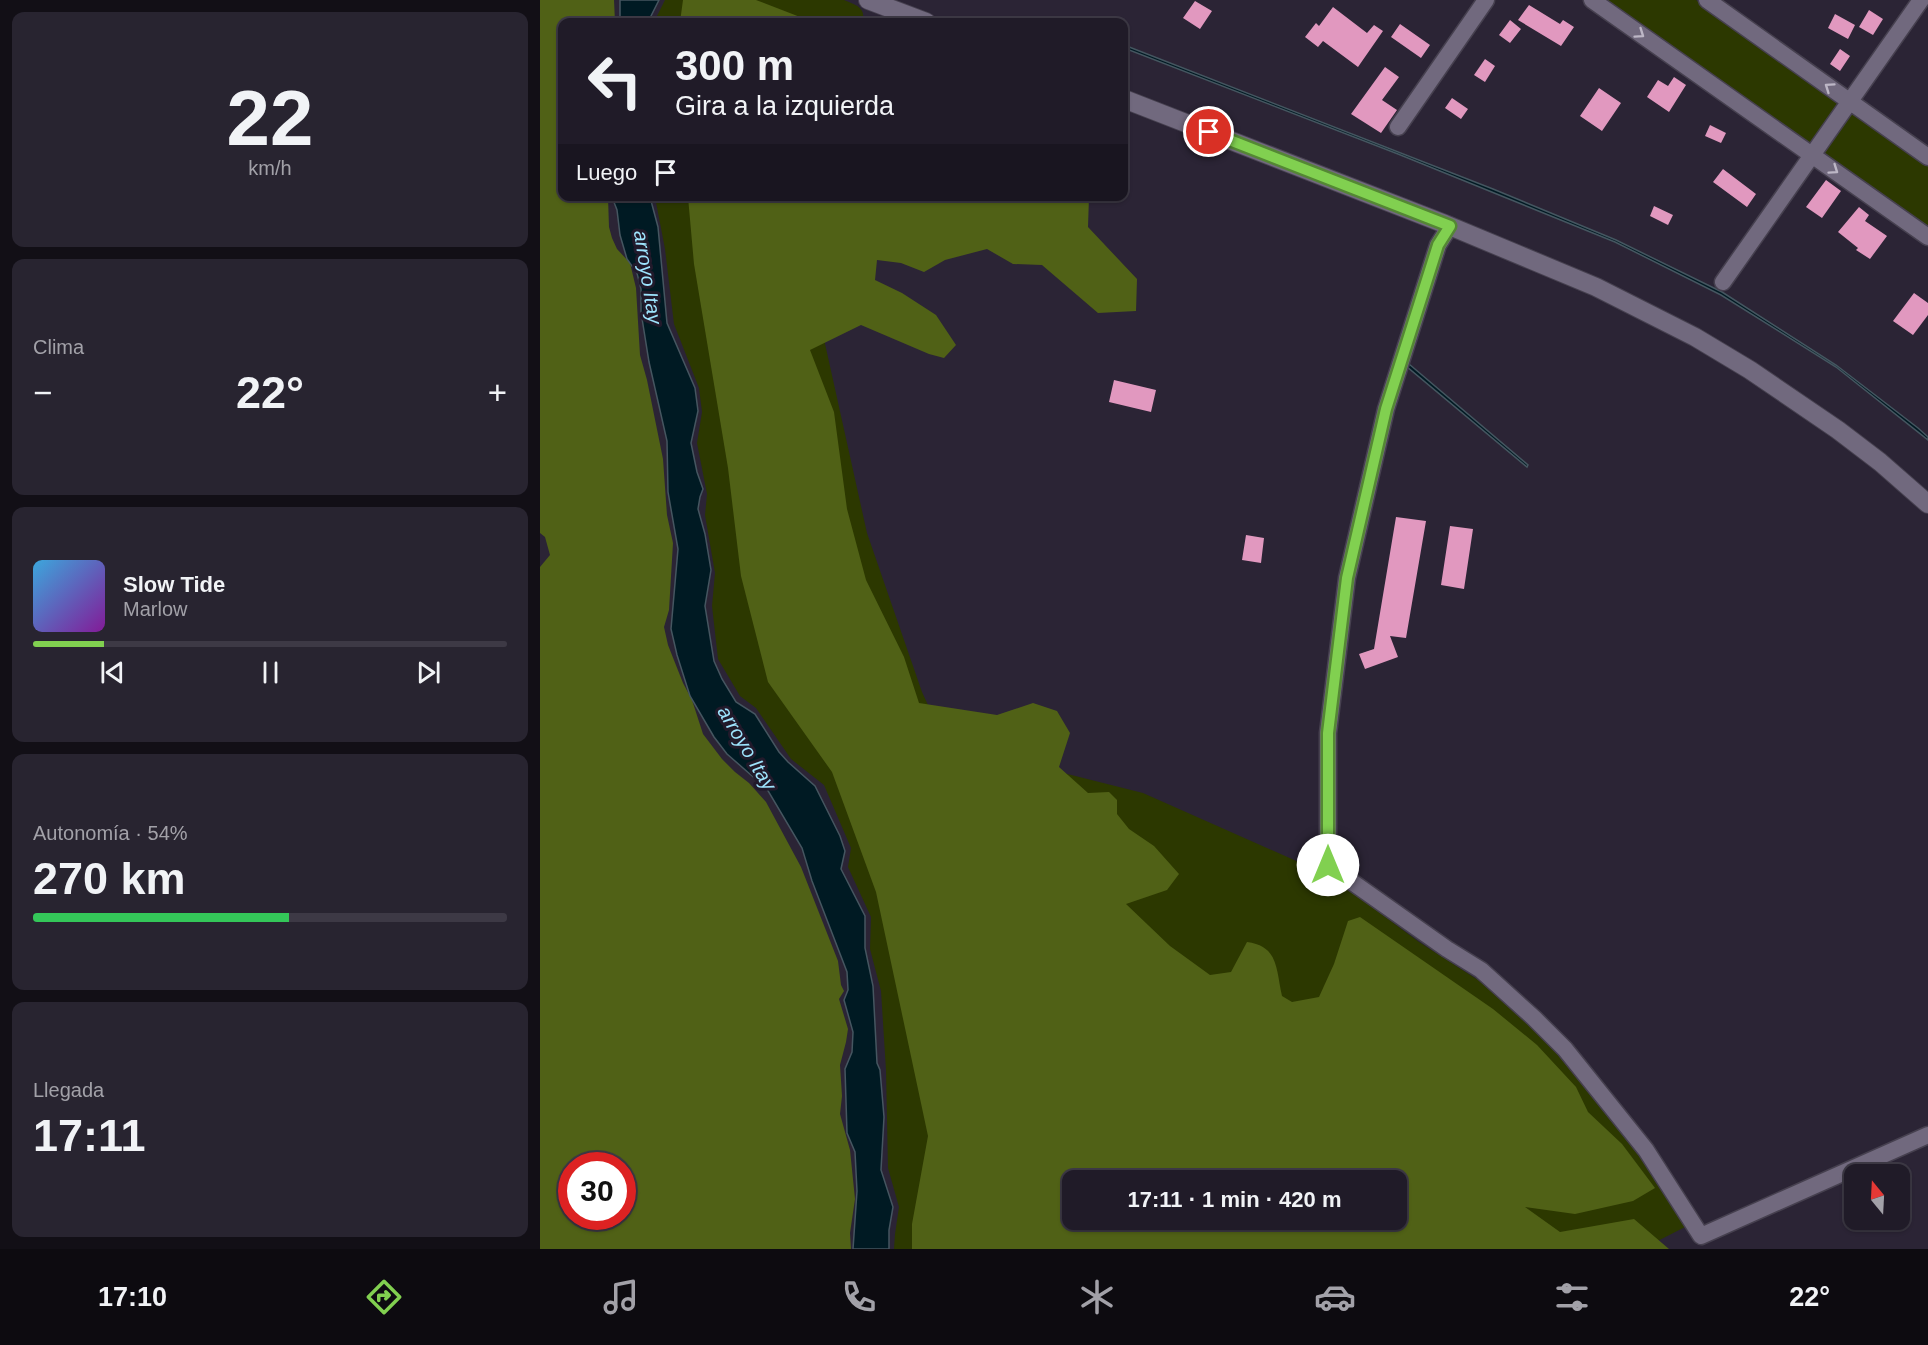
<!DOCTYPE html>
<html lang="es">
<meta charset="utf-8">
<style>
:root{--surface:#201b28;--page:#282430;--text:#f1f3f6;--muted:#a2a1a8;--line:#3d3945;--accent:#81d050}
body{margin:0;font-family:Helvetica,sans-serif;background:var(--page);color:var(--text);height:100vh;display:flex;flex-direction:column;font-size:22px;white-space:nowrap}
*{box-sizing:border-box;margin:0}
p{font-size:20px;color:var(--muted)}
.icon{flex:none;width:33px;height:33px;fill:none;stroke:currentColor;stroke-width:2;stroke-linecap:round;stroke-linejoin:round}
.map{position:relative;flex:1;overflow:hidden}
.details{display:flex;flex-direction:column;gap:12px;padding:12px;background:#120f16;width:540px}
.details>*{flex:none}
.hud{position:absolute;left:18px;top:18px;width:570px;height:183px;border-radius:12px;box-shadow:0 2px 4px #0004,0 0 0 2px var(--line);background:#201b28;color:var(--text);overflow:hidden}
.needle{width:39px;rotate:342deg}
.controls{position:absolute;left:1304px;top:1164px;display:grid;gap:12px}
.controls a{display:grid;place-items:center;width:66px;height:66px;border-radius:12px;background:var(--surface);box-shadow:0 2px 4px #0004,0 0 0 2px var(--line);font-size:30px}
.speed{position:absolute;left:18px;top:1152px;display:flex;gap:12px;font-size:30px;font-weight:700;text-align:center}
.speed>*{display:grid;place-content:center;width:78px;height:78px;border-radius:50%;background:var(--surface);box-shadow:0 2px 4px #0004,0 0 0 2px var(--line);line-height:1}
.speed .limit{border:9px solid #d22;background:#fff;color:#111}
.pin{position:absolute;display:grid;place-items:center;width:51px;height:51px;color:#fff;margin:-26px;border:3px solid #fff;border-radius:50%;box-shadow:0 2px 6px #0007}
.me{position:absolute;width:66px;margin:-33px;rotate:0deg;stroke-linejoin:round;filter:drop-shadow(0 0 4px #0008)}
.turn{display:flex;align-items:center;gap:21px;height:126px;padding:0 18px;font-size:27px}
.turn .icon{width:78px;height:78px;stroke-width:2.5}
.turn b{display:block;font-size:42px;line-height:51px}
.then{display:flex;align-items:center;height:57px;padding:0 18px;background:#0003;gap:12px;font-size:22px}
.big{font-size:45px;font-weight:800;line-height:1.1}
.details .card{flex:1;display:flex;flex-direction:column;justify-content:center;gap:9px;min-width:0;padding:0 21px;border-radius:12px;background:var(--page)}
.details .dial{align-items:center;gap:0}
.dial b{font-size:78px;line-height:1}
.song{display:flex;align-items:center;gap:18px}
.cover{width:72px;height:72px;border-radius:9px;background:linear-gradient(135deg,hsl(200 70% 55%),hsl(290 70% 35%))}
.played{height:6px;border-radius:3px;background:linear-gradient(90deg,var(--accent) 15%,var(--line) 15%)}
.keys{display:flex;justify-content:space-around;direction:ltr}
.heat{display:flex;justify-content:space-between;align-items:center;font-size:33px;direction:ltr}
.charge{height:9px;border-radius:4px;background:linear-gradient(90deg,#34c759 54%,var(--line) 0)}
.trip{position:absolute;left:522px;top:1170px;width:345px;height:60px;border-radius:12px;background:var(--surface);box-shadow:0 2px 4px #0004,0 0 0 2px var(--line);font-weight:800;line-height:60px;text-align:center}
.tab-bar{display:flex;height:96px;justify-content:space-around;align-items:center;background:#0d0b10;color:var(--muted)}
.tab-bar .icon{width:42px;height:42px}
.tab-bar .on{color:var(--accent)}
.tab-bar b{font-size:27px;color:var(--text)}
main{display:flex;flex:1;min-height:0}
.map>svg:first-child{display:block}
.green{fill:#2c3800;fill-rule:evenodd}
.forest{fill:#506116;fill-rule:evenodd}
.water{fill:#001a23;stroke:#455660;stroke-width:1.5}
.building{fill:#e198bf}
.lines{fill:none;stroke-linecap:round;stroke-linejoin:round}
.street-casing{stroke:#46404f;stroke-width:19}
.secondary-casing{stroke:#46404f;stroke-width:20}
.street{stroke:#71697e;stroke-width:16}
.secondary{stroke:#71697e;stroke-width:18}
.oneway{stroke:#bdb7c6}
.route-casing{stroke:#548734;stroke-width:15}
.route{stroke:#81d050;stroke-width:10}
.labels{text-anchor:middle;stroke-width:6;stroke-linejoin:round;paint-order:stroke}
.water-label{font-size:20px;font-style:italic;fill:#9ee4fd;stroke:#211a2b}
</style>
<main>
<section class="details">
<div class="card dial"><b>22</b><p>km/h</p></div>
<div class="card"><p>Clima</p>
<div class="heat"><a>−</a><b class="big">22°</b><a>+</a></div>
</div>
<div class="card">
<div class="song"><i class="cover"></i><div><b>Slow Tide</b><p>Marlow</p></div></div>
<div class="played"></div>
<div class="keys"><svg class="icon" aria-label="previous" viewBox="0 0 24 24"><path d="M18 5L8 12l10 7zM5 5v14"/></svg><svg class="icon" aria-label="pause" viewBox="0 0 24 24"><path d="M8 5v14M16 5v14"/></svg><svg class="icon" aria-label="next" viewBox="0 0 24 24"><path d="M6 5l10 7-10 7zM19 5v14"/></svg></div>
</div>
<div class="card"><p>Autonomía · 54%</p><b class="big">270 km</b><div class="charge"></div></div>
<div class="card"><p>Llegada</p><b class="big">17:11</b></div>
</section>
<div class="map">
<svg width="1388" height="1249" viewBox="0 0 1388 1249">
<rect width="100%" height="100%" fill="#2b2435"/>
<path class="green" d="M125,0H304C316,5 327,8 322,22H114Z
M1064,0H1156L1298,101L1299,103L1269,144Z
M1314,113L1388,165V228L1287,157L1285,152L1286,149L1310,115Z
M115,197H261L268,267L327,533L382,692L406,744L474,1249H354L355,1234L359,1207L348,1168L346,1070L341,991L330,949L331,917L308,867L311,848L284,785L251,759L216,708L200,696L178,659L172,606L175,573L165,515L167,494L157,443L162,412L159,388L134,324L125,249Z
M440,752L603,793L790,876L879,942L938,980L989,1025L1018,1055L1101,1157L1146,1224L1145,1227L1102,1249H493ZM532,1180H856V1220H532Z"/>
<path class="forest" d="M0,0H74L75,22H22V196L68,197L69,227L72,238L77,249L90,263L96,288L100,355L107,380L123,459L127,515L133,543L129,610L124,627L128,645L143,683L152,700L163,734L182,759L195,772L209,783L226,802L261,867L298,961L301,985L304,991L299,999L308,1029L306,1042L300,1065L302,1096L300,1114L310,1150L315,1199L310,1233L311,1249H0V567L10,555L5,537L0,533ZM32,1166H82V1216H32Z
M143,0H216L273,22H140Z
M148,197H549L548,227L597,279L596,311L558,313L502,265L473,264L447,249L405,260L384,272L361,263L337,260L335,280L362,293L396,315L416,345L404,358L389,354L321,325L270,350L294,412L307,509L326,580L364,657L379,703L457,715L493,703L517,711L530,733L519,767L548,793L569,792L577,800V814L589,829L614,846L639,874L627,890L586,904L630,946L670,975L691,972L707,942C739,946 736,970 742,996L752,1002L779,997L794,964L808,921L820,917L953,1009L997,1045L1036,1087L1048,1112L1082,1144L1115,1188L1093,1201L1035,1214L985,1207L1020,1232L1094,1219L1129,1249H372V1224L388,1136L336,892L292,772L228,682L201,576L188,468L154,264ZM532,1180H856V1220H532Z"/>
<path class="water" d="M80,0H119L108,22H80Z
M584,45L953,189L1076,240L1182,292L1296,365L1378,428L1388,437V440L1296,367L1181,295L1075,242L858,154L584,48Z
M72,197H110L118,227L127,323L155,388L158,411L151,443L157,472L163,489L160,497L158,509L165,534L171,570L165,606L174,661L182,679L196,702L215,714L239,752L248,762L275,786L300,836L305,851L301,869L325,916V948L333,986L337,1063L340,1070L344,1117L341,1170L353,1207L349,1230V1249H313L317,1191L315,1152L307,1133L305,1069L312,1052L313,1032L304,1000L308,990L307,972L272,881L262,848L227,789L187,754L174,737L150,696L137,655L131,629L138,549L128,492L127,441L109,362L101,312V289L97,273L87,259L80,235L77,210Z
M869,364L988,465L987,467L866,366Z"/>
<path class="building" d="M655,1L672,11L660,29L643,18Z
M989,5L1020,24L1023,20L1034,27L1021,46L978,20Z
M793,7L827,33L834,25L843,31L818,67L783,41L778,47L765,37L776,23L779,26Z
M1329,10L1343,19L1333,35L1319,27Z
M1295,14L1315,25L1308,39L1288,28Z
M970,20L981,29L970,43L959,35Z
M860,24L890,45L881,58L851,37Z
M1300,49L1310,56L1300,71L1290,64Z
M945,59L955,66L945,82L934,75Z
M845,67L859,77L842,100L857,110L841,133L811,114Z
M1134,77L1146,85L1129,112L1107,97L1118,80L1128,86Z
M1059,88L1081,103L1062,131L1040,116Z
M912,98L928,109L921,119L905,108Z
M1170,125L1186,133L1181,143L1165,136Z
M1183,169L1216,194L1207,207L1173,182Z
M1286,180L1301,191L1282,218L1266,207Z
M1114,206L1133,215L1128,225L1110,216Z
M1319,207L1329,215L1325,221L1347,236L1330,259L1316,250L1318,248L1298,232Z
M1374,293L1388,303V315L1373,335L1353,321Z
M574,380L616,390L611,412L569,402Z
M856,517L886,521L866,638L850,636L858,657L825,669L819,654L834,649Z
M910,526L933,529L924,589L901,585Z
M706,535L724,538L721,563L702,560Z"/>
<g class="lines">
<defs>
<path id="street" d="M1052,0L1388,237
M1167,0L1388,157
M858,127L946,0
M910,226L898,245L846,409L807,578L788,733V865L907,949L941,970L994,1018L1025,1049L1106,1150L1161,1236L1388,1135
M1183,282L1381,0"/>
<path id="secondary" d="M328,0L386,22
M584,99L905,224L1056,287L1155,337L1210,370L1298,430L1340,462L1388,504"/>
</defs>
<use href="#street" class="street-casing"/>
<use href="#secondary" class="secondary-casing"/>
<use href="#street" class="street"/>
<use href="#secondary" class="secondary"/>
</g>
<defs><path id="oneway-chevron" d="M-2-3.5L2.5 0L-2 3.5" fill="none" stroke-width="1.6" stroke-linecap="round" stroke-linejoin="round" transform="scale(1.5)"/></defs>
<g class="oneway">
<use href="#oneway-chevron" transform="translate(1100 34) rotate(35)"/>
<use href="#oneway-chevron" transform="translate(1289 87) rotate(-145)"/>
<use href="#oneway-chevron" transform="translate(1294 170) rotate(35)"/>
</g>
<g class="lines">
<defs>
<path id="route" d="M669,132L910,226L898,245L846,409L807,578L788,733V865"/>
</defs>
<use href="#route" class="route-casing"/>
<use href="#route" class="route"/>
</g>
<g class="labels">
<g class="water-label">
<text transform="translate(108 277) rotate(81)" y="7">arroyo Itay</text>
<text transform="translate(207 748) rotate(59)" y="7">arroyo Itay</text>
</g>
</g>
</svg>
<div class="controls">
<a><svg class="needle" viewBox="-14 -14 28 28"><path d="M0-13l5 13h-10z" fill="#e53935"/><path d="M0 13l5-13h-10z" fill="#a2a1a8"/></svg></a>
</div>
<div class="speed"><div class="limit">30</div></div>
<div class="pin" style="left:669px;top:132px;background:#d93025"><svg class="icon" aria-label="arrive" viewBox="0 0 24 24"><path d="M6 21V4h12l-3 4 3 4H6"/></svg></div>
<svg class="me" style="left:788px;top:865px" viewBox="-20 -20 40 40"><circle r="19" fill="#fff"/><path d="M0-13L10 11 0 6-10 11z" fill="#81d050"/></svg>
<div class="trip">17:11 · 1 min · 420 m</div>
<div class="hud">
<div class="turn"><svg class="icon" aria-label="left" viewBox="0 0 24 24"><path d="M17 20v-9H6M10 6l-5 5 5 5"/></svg><div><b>300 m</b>Gira a la izquierda</div></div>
<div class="then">Luego<svg class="icon" aria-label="arrive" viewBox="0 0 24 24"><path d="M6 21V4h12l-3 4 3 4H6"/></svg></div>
</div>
</div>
</main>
<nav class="tab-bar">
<b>17:10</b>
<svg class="icon on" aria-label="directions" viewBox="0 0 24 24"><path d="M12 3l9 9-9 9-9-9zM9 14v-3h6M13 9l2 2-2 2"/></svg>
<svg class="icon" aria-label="music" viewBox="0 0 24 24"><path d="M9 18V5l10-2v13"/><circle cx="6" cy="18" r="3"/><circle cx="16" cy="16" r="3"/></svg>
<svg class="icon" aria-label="phone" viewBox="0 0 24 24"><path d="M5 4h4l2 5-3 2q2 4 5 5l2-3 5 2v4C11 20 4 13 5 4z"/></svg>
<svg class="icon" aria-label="climate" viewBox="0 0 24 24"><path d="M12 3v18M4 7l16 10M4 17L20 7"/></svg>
<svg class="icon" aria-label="car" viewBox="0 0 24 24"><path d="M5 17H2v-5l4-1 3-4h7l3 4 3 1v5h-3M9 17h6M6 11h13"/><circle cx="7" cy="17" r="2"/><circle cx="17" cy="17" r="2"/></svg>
<svg class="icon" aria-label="filters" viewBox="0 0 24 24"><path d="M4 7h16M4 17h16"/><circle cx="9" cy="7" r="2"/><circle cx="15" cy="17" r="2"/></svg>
<b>22°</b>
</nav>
